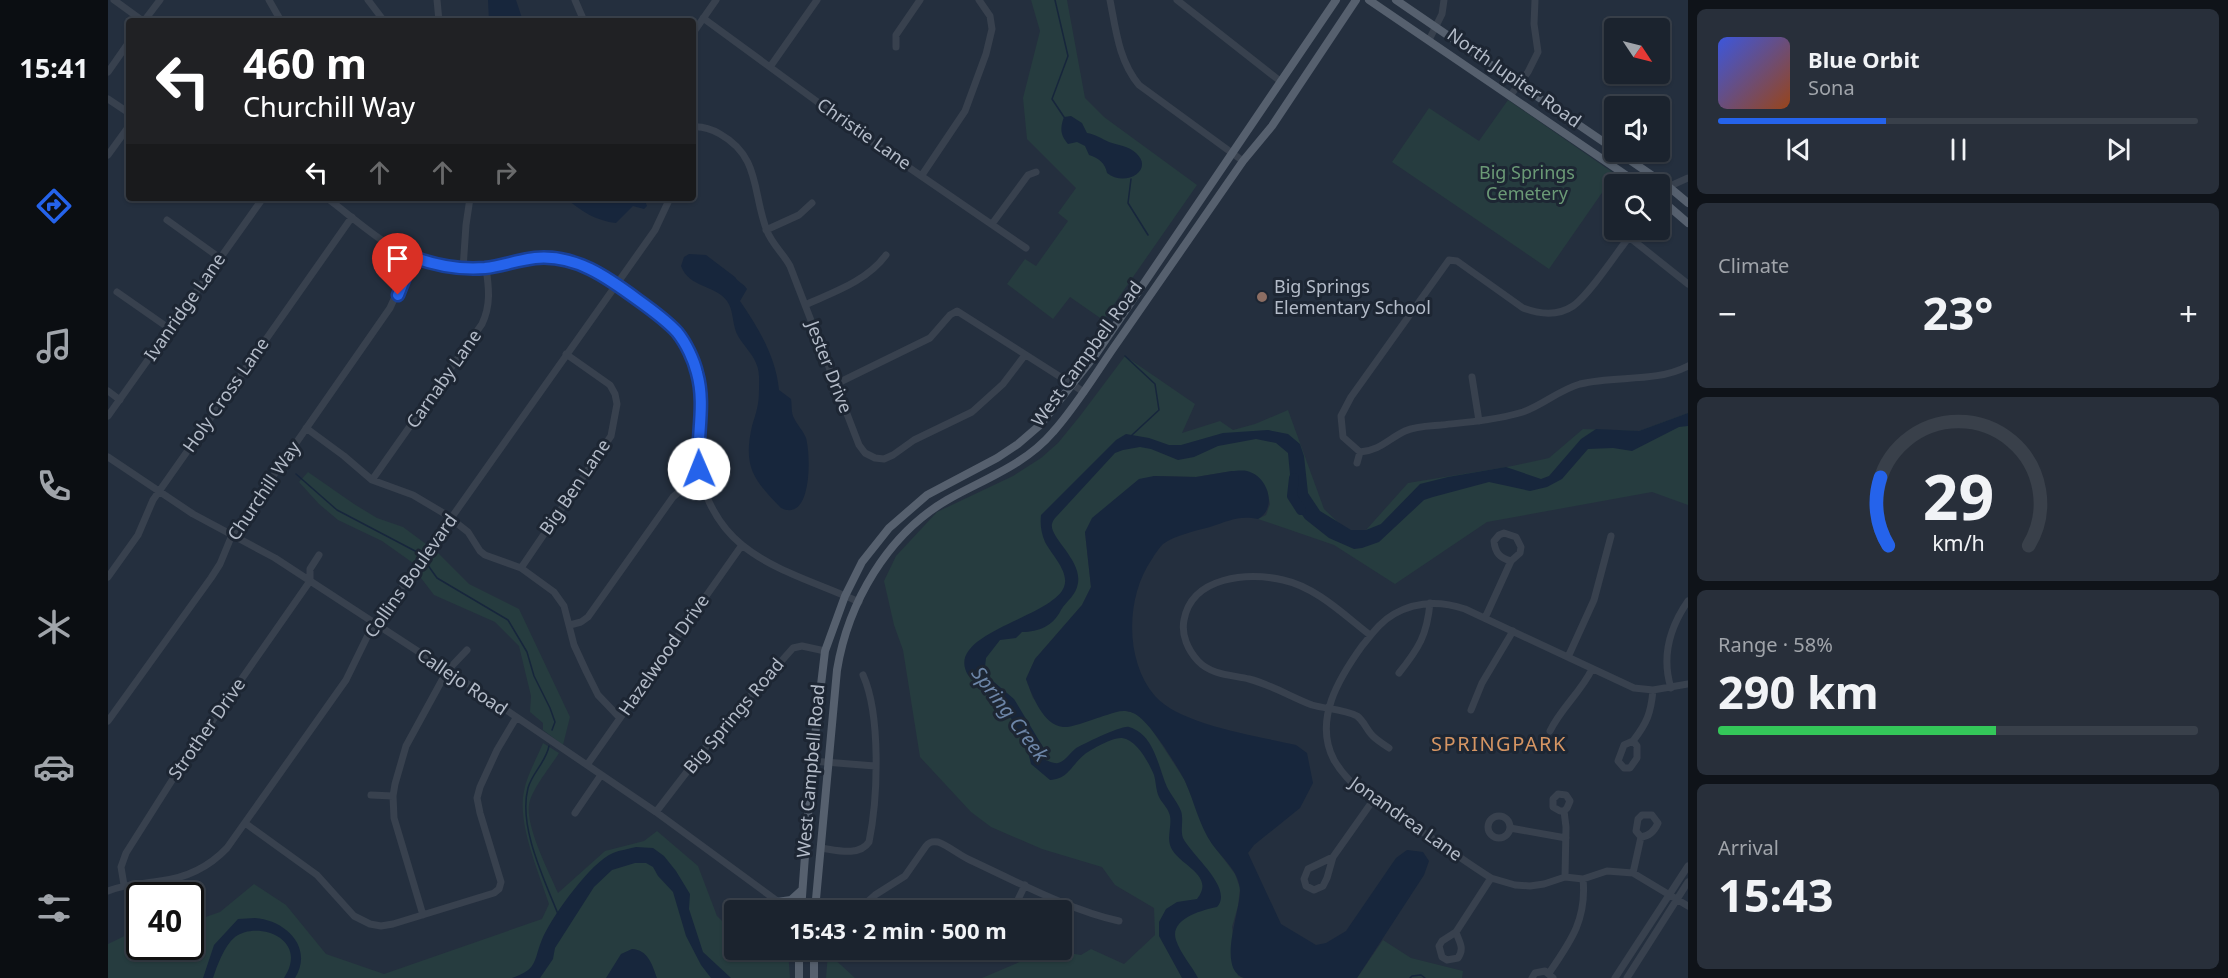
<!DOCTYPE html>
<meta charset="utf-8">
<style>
:root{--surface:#1b232e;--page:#282f3a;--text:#f1f3f6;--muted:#a0a4aa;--line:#39404a;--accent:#2563eb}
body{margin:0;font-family:"Noto Sans",sans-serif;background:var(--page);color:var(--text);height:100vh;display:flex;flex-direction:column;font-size:22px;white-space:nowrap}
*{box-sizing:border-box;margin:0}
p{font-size:20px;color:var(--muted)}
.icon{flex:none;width:33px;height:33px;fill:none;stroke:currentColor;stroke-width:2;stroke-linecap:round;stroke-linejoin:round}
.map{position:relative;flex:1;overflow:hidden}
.details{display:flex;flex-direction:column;gap:9px;padding:9px;background:#0f1319;width:540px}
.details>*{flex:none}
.guide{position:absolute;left:18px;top:18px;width:570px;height:183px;border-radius:6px;box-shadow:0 2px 4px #0004,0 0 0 2px var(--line);background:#202124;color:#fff;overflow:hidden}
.needle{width:39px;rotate:125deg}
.fabs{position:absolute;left:1496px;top:18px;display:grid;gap:12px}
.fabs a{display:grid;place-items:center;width:66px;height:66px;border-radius:6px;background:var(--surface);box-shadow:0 2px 4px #0004,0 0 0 2px var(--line);font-size:30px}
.speed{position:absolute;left:18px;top:882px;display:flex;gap:12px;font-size:30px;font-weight:700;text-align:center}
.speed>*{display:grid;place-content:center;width:78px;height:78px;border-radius:50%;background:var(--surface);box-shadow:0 2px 4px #0004,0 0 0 2px var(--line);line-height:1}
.speed .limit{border:3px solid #111;border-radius:9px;background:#fff;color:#111}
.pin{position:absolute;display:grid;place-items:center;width:51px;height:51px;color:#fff;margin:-62px -26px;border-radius:50% 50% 50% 0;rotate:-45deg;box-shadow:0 0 6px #0007}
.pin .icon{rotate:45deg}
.me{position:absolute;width:66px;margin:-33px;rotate:359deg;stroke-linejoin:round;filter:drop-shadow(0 0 4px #0008)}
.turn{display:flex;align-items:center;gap:21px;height:126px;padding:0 18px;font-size:27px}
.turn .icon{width:78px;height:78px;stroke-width:2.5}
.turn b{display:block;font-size:42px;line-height:51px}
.lanes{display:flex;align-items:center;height:57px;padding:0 18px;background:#0003;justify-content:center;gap:30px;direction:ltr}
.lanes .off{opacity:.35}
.big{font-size:45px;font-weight:700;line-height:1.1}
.details .tile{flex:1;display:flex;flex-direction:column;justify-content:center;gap:9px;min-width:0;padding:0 21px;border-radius:9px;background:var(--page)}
.details .dial{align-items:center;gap:0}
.dial svg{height:156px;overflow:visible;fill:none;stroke:var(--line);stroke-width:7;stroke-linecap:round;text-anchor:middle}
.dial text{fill:var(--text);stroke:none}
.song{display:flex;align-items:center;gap:18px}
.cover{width:72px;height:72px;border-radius:9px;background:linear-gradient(135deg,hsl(230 70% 55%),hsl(20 70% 35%))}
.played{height:6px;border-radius:3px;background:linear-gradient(90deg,var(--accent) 35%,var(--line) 35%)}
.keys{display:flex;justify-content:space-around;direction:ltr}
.heat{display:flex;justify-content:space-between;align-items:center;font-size:33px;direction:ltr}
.charge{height:9px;border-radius:4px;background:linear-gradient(90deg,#34c759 58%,var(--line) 0)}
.trip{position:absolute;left:616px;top:900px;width:348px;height:60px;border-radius:6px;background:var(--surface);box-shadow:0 2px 4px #0004,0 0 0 2px var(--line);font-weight:700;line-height:60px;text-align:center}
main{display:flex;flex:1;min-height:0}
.dock{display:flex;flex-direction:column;width:108px;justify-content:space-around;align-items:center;background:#0b0e12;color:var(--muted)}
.dock .icon{width:42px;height:42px}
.dock .active{color:var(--accent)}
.dock b{font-size:27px;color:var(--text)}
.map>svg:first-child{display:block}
.green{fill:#263c3f}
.water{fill:#17263c}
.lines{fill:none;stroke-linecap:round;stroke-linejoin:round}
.stream{stroke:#17263c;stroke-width:1.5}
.river{stroke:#17263c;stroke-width:10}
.minor{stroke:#38414e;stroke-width:7}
.major{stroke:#56606e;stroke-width:8}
.route-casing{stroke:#184099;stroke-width:15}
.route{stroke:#2563eb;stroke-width:10}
.education-dot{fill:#8d6e63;stroke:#1d2633;stroke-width:2}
.labels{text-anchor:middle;stroke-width:6;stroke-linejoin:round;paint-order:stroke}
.street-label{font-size:18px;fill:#b4bcc9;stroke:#1d2633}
.park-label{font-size:18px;fill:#6b9a76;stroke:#1d2633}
.poi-label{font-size:18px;fill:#b4bcc9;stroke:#1d2633;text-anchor:start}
.water-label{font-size:20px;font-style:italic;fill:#6d86a8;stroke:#1d2633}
.neighbourhood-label{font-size:20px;letter-spacing:1.5px;fill:#d59563;stroke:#1d2633}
</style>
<main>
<nav class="dock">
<b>15:41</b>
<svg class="icon active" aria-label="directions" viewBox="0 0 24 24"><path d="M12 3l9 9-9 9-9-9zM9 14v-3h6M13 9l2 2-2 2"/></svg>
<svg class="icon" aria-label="music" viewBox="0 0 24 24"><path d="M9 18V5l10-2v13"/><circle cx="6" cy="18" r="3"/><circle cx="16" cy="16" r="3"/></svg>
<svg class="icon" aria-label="phone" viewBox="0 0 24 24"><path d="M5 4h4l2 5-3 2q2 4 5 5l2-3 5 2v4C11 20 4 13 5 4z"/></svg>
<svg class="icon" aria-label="climate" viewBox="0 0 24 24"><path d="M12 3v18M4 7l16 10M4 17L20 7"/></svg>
<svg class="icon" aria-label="car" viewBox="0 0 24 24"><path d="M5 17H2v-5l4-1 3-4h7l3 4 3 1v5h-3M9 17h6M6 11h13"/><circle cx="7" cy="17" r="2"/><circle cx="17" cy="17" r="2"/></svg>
<svg class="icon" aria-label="filters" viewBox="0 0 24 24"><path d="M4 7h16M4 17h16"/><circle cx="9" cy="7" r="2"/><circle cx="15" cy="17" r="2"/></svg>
</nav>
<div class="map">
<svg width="1580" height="978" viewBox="0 0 1580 978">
<rect width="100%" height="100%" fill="#242f3e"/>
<path class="green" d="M923,0H959L977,98L996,117L1089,185L995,320L962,297L945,319L899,284L917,259L928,266L960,221L950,213L968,188L919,139L915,98L932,31Z
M1400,100L1507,174L1441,269L1284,162L1321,108L1371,141Z
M1017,356L1087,404L1074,433L1112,421L1125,430L1147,424L1180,410L1216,509L1233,525L1243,530H1258L1300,483L1404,466L1441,458L1475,429L1531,431L1580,413V505L1544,492L1379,522L1287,584L1226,545L1150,519L1158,515L1162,504L1159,490L1151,478L1124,471L1088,477L1046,476L977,532L983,587L974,605L927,659L918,679L925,698L957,727L1013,710L1027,713L1041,725L1076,779L1103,842L1127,874L1132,888L1130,906L1124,927L1130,976L1136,978H874L940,950L973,955L983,949L1016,964L1047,935L1046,908L1007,885L994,867L934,849L883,827L863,812L812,757L795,650L786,625L776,581L788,556L829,512L905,476L933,458L950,443L972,416Z
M200,472L246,504L269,518L295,527L318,544L305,563L274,541L230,520L211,504L191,482Z
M327,550L361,584L411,609L462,717L455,745L435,730V723L422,712L423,696L411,646L387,622L326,595L310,574Z
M435,743L451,753C443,766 423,790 421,805C418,828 441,872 450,893L497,851L536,841L549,831L590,866L609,916L627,934V950H680L682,978H0V944L31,929L32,946H82L83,922L112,912L146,884L178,905L218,954L276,974L434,919L441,904C431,872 409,824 416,791C419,775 429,758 435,743Z
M1275,940L1303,958L1355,971L1354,978H1249Z
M720,953L747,978H718Z"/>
<path class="water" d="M380,0H408L415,21H381Z
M963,116L974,123L979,133C987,134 994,139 1001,142C1009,145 1021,146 1028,153C1047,170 1017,188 999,173C997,163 991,158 981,155L977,146L969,142L960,144C952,135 952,128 956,117Z
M458,198H536L539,206L536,209L525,206L508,223C489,221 472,211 458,198Z
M581,254L598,255L627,277C630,282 635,283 639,289L632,301C651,329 668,357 671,390L683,399C684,405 683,413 686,418C689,425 695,430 698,438C703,456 704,523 673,508C645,479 635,467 644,426C648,413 651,405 651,390C651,382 652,371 648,363C644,353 635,345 630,336C624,326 626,310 619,301C608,285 581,288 573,266L576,257Z
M1580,413V426L1571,427L1524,451L1505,448L1480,449L1454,479L1439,487L1422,491L1381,482L1325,497L1316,500L1271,542L1254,548L1246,549L1221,538L1197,519L1188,506L1183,485L1180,453L1168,443L1148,439L1110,446L1086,457L1070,460L1043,449L1032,447L1015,450L1007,453L949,516C947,518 945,520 944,524C941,537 974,560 970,583C968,596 959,600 953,610C945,626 931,632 914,632L908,638L892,640L878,658L877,667L879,676L906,699L935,747L937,760C941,761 946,764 950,763C956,762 962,753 967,749C975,744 1014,725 1021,727C1047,735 1050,767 1059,787C1063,795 1070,803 1073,811C1076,820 1072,830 1075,838C1084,856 1126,888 1109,907C1094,910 1061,919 1068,940C1072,953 1084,966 1090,978H1074L1051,936V922L1058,909L1069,902L1089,899C1109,874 1068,865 1062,845C1059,835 1065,822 1061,813C1059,807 1054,803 1051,797C1048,791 1048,782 1046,775C1041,763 1029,740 1014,738C1005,737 984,749 977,754C963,765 961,779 942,780L923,764L918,743L895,705L860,675C835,633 944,618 956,587C962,572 943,554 937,542C933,533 932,524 933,515L1008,440L1018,434L1041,438L1061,445H1073L1115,433L1160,430L1180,434L1192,444L1196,456L1200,493L1212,511L1243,530H1258L1273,524L1312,484L1340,477L1398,467L1433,479L1441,476L1473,439L1488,429L1531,431Z
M1124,471C1128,471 1134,470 1139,471C1160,476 1170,508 1150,519C1131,515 1120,521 1102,527C1087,531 1068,535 1055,544C1051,548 1047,554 1044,559C1018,596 1016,660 1047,696C1072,725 1150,736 1188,745L1199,753L1205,783L1192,808L1146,845L1140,853L1173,924L1208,945L1218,943L1238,931L1288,858L1299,850L1315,852L1321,861L1316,875L1249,978H1136C1108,969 1133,910 1132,890C1131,871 1114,858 1104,844C1091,825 1086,801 1077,781C1069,766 1040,718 1025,713C1016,709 1008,712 999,715C988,718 965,728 955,727C935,725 924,695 918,679L927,659L974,605L983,587L977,532L984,518L1031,479L1046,476L1088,477Z
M528,847L545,848L556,856L568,871L582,894L581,909L595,952L623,978H603L593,965L578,936L565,892L550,876L545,867L538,863H527L504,870L486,887L447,948L445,959L432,978H404C431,969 425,960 435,937C446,914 482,863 505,853C512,850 521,849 528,847Z
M147,918C177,920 206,947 187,978H176C178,974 181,970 182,965C190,935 147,922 127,937C116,946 109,966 105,978H95L106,945L130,919Z
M524,949C540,950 544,964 549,978H498L513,954Z"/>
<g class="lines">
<path class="stream" d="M947,0L960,56L944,99L956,117
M1023,179L1020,203L1040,235
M1017,356L1047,384L1051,410L1024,435
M188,474L229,510L309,552
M319,564L329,578L400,620L419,652L426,676L442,708L447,722L444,730
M441,746C438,762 424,773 420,788C410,826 436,879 450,914
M1302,978L1304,976L1313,975L1317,978"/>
<path class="river" d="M1186,478L1184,496L1193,510"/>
<path class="minor" d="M6,0L35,21
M161,0L173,21
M260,0L276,21
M329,0L331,21
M467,0L476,21
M1002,0C1008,31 1011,61 1031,85L1135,161
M1069,0L1172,81
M595,18L771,147L918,248
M36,21L52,0
M585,33L608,0
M1321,40L1334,14L1336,0
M788,47V35L812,0
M662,67L709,0
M0,72L21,42
M1402,96L1420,72L1430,52L1426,24L1427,0
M0,99L21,113
M585,127C595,126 603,129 612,134C653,157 644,193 659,231C664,244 675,253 682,266L751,445L757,453L767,458L776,459L785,455L806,440L864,412L895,384L917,355
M0,155L21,126
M814,175L857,111L878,54L884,29L882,16L871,0
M1551,191L1580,178
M219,198C251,222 286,256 326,265C361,272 391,264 425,258C473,250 517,289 553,317C580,339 594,374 593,409C593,422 590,436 590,449C589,485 606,522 634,545C667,572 713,584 751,602
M59,220L112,258
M884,224L920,175L928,172
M658,230L691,215L704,203
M1533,230L1521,237C1508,254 1481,295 1465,306C1450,316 1431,314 1415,308L1349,261L1341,260L1243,397L1233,416L1235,437L1252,452C1273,450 1280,439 1297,431C1308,426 1321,426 1333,425C1361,422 1388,420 1415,412C1435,405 1451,390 1472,384C1508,375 1547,383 1580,366
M1521,237L1580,284
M355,269L358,225L362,198
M9,292L62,329
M697,305C726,292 759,281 778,255
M1364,377L1371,421
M728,384L822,338L842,315L849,311L976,392
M0,391L12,400
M0,416L155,198
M198,428L236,456L264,480L305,495L337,514L360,532L372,551L377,555L413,568L446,592L456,606L466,645L478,671L490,695L512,718
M0,457L85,514L167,558L360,684L548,812L672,903L703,910
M1249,463L1252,452
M264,480L374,324C383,305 381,288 378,268
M413,568L503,436L509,404L507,394L502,385L458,354
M0,577L30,535L45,500L244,217
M1377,618L1403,561L1412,553L1413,547L1408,537L1396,533L1391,535L1386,541C1387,553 1392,558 1403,561
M462,625L473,622L480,617L565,497L572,491L593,483
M1262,635C1236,615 1208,587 1175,580C1140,572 1084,576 1076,620C1073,635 1080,650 1090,661C1103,675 1124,675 1141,679C1164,685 1183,697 1204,705C1218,709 1236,709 1249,716C1255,720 1258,728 1263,734C1268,740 1274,743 1281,748
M1460,657L1486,600L1503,536
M1291,673C1311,648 1319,635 1322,603
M1580,684L1545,690L1526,688L1357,609C1333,601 1309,601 1286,614C1272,622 1264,634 1254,646C1231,678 1205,720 1226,760C1246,795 1290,815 1322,837C1342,850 1362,865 1383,878L1407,885L1422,886L1436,884L1457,877L1475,879L1499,871L1525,873L1580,906
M1563,688C1553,656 1562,627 1580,601
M1363,710L1374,683L1405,631
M0,721L103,578L112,564L124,535L282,308L305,257
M1442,731C1453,708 1473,692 1484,669
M1525,741L1529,746V758L1522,768H1516L1510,761L1516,745Z
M1525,741C1539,723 1543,713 1545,690
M704,761L767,766
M479,765L634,545
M263,795L285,796
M1456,811H1452L1445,807V799L1450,794L1458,795L1462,801L1459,808L1456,811L1458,827L1457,877
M548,812L601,743L685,648L694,646L717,651
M467,813L493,775
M1380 827a11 11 0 1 1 22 0a11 11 0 1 1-22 0Z
M137,823L209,875L246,916L262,924L273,926L285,924L386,893L391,889L393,882L372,813L369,798L372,787L389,750L408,718
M1402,828L1458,838
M713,848C728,850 751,857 761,842C770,798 773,715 755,675
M1225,857L1200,869L1196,879L1198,886L1206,890L1215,886L1219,878L1225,857L1266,799
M1525,873L1533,837L1528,831L1530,819L1534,815H1544L1550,823C1547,830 1542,836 1533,837
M16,885L13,867L18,853L75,763L202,581V569L211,555
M0,891C17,884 34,884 52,881C78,878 100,868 119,848L238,680L259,637L547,230L562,198
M709,910L719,907L732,910
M750,910L767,895L797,876L818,846C821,842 824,841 830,842C841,846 851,855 862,860C907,881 964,911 1011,921
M905,910L917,885
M315,915L286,818L285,796L287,784L298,746L339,671L359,650
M1348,932C1351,942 1357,948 1350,958L1339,960L1334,957L1331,946L1334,941Z
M1348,932L1383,878
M787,950L801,956L821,950
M1441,973C1463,941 1479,919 1475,879
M1424,978L1427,973L1437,971L1445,978
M1507,978L1580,866
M1519,978L1580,882"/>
<path class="major" d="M1261,0L1531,184
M1288,0L1506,149
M1510,152L1561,187L1580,203
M1551,198L1580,223
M669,902L683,900L694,890
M693,910L704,761L717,651L737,596L754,562L781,528L819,495L889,458L910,444L932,425L988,354L1228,0
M707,910L729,670C740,603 779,535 839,500C876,479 917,465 945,432C970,404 989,371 1011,340C1052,280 1094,221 1135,161L1164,126L1248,0
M691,950V978
M706,950V978"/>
</g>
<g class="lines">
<defs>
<path id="route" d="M290,295L305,257C329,266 352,270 377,268C394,266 410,260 427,258C467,254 499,277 530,300C544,310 558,320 569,332C578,343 586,360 589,373C598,405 588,437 591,469"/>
</defs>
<use href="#route" class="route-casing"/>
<use href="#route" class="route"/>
</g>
<circle class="education-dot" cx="1154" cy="297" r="6"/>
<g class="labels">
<g class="street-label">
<text transform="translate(1406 78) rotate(35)" y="6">North Jupiter Road</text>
<text transform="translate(756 134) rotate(35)" y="6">Christie Lane</text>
<text transform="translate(77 307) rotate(-55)" y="6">Ivanridge Lane</text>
<text transform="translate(979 354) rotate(-54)" y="6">West Campbell Road</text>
<text transform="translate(721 367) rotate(69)" y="6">Jester Drive</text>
<text transform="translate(336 379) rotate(-55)" y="6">Carnaby Lane</text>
<text transform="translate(118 395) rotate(-55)" y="6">Holy Cross Lane</text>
<text transform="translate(467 487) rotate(-56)" y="6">Big Ben Lane</text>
<text transform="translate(156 491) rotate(-56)" y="6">Churchill Way</text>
<text transform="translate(303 576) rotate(-55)" y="6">Collins Boulevard</text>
<text transform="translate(556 655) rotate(-55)" y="6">Hazelwood Drive</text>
<text transform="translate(354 682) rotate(34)" y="6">Callejo Road</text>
<text transform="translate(626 716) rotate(-50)" y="6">Big Springs Road</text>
<text transform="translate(99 729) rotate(-55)" y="6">Strother Drive</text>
<text transform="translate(703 771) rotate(-85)" y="6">West Campbell Road</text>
<text transform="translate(1298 819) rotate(35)" y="6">Jonandrea Lane</text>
</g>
<g class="park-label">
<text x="1419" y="179">Big Springs<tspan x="1419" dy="21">Cemetery</tspan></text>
</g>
<g class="poi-label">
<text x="1166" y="293">Big Springs<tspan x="1166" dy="21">Elementary School</tspan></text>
</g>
<g class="water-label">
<text transform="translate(902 714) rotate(53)" y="7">Spring Creek</text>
</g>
<g class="neighbourhood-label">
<text x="1391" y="751">SPRINGPARK</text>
</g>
</g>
</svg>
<div class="fabs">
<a><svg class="needle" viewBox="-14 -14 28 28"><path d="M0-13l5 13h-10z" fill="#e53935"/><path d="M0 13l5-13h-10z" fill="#a0a4aa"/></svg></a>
<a><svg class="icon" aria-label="sound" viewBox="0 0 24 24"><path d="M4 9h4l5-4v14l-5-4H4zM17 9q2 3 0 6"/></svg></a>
<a><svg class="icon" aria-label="search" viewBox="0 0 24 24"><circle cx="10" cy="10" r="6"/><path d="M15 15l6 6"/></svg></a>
</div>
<div class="speed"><div class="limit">40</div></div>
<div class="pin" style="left:290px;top:295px;background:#d93025"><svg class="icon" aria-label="arrive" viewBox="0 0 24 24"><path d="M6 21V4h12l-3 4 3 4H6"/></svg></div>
<svg class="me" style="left:591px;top:469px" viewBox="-20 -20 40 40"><circle r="19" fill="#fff"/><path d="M0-13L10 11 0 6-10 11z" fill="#2563eb"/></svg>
<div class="trip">15:43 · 2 min · 500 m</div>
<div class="guide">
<div class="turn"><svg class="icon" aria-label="left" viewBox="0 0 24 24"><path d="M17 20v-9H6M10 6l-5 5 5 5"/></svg><div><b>460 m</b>Churchill Way</div></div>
<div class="lanes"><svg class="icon" aria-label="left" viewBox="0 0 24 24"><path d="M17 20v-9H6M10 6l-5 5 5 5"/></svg><svg class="icon off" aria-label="ahead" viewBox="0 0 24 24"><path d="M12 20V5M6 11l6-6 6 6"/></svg><svg class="icon off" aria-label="ahead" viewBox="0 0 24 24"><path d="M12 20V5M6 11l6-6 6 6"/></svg><svg class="icon off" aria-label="right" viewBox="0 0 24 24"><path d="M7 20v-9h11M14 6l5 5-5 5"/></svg></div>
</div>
</div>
<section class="details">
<div class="tile">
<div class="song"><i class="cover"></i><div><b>Blue Orbit</b><p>Sona</p></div></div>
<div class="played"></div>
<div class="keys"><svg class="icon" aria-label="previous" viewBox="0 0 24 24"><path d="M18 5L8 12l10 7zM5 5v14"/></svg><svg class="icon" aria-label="pause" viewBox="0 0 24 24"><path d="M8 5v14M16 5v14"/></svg><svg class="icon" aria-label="next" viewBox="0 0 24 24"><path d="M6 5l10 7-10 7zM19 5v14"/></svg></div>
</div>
<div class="tile"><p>Climate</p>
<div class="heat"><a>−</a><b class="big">23°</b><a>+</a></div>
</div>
<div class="tile dial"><svg viewBox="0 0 100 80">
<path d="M14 69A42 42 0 1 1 86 69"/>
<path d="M14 69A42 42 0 0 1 10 34" stroke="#2563eb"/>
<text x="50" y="56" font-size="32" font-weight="700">29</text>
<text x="50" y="72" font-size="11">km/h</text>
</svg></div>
<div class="tile"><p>Range · 58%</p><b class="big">290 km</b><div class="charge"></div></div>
<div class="tile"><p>Arrival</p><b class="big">15:43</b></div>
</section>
</main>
